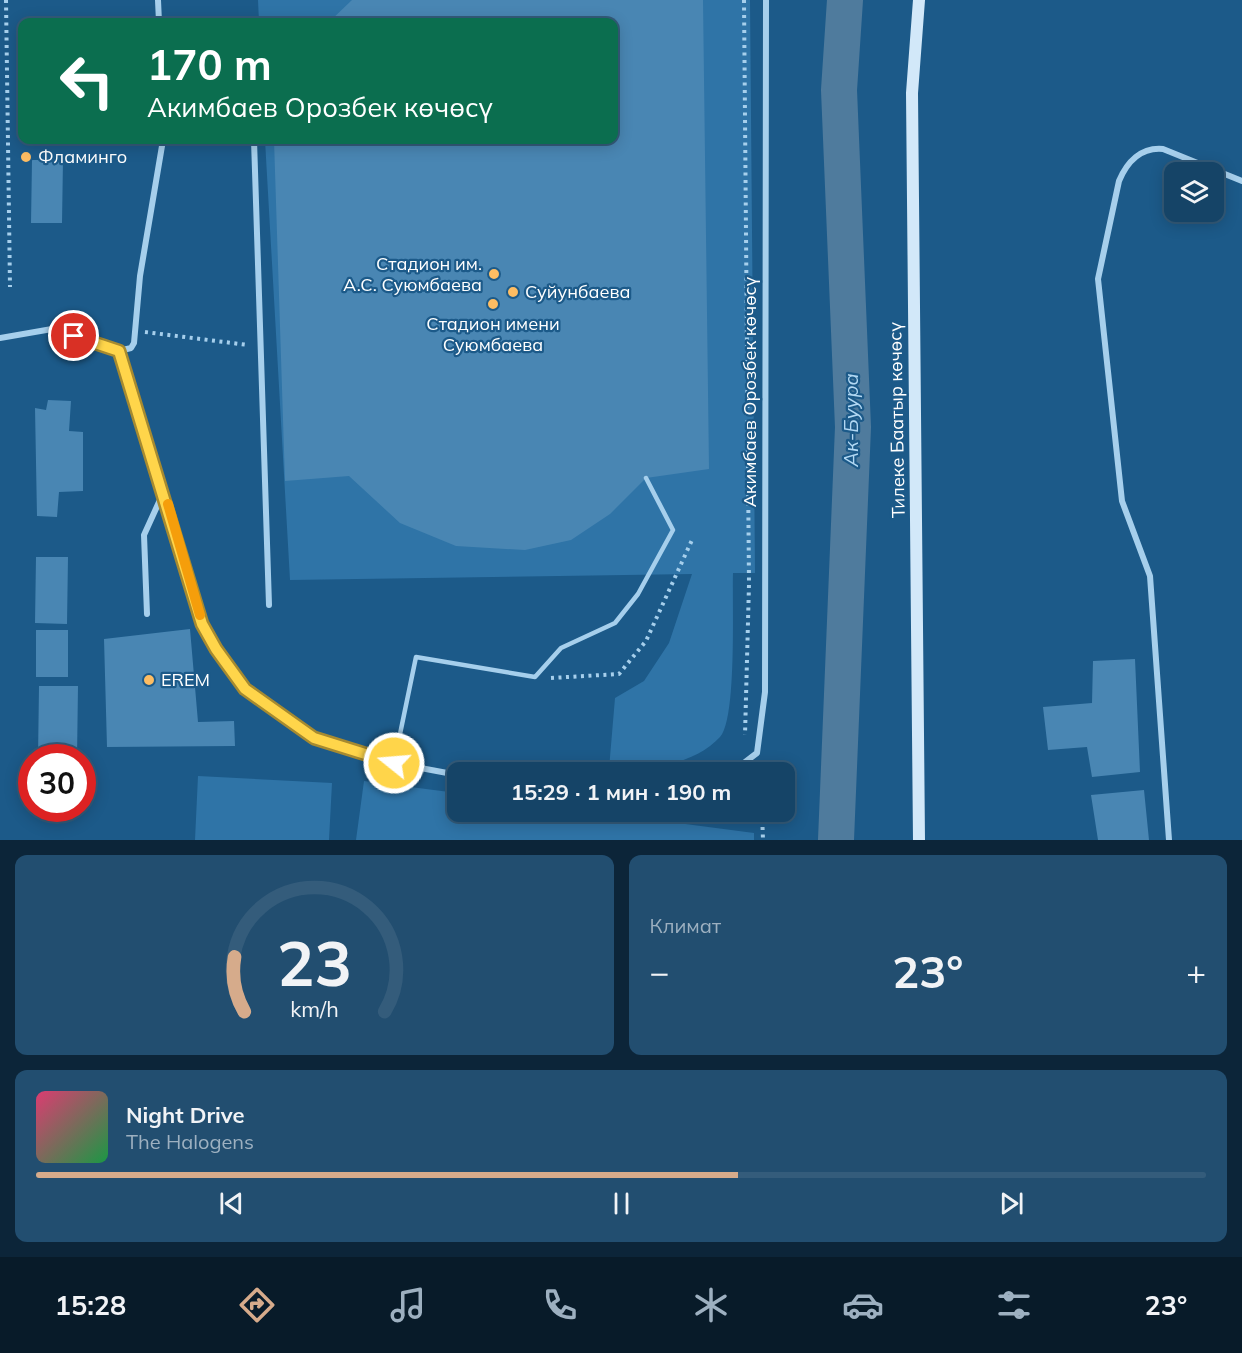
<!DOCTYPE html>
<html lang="ru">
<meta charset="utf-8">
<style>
:root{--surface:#154467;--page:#224e70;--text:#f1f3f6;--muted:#9db0c0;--line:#345c7b;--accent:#d6ab8b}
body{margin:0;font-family:Mulish,sans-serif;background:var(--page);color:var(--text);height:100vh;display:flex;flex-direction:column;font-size:22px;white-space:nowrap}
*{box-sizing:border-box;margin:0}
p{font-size:20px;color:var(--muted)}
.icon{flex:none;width:33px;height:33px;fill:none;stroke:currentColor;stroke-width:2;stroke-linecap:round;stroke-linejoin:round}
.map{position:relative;height:840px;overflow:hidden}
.side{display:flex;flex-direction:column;gap:15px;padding:15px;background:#0c2539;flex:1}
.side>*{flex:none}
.top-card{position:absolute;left:18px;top:18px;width:600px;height:126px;border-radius:12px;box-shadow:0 3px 15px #0003,0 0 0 2px var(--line);background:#0b6e4f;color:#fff;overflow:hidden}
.buttons{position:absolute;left:1164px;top:162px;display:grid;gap:12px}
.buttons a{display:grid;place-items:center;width:60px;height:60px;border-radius:12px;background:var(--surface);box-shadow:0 3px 15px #0003,0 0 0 2px var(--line);font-size:30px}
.speed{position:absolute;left:18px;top:744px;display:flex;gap:12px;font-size:30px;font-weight:700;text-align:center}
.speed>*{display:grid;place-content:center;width:78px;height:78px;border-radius:50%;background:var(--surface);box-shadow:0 3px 15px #0003,0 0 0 2px var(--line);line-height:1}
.speed .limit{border:9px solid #d22;background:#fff;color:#111}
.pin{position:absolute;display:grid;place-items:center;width:51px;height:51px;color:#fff;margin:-26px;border:3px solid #fff;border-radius:50%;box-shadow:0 2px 6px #0007}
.me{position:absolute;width:66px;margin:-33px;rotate:287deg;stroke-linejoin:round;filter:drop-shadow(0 0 4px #0008)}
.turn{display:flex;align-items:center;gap:21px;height:126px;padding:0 30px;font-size:27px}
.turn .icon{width:78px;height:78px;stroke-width:2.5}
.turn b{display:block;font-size:42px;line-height:51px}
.big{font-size:45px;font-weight:700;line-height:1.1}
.side .widget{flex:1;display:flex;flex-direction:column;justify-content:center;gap:9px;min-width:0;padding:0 21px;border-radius:12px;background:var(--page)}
.side .dial{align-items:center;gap:0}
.dial svg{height:156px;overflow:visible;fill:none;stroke:var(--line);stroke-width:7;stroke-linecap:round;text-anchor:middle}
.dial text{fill:var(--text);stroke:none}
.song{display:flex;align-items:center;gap:18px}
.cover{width:72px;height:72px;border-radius:9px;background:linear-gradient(135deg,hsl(340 70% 55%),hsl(140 70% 35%))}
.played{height:6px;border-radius:3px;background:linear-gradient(90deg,var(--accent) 60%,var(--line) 60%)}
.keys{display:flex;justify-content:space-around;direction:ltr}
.heat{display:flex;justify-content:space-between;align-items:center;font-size:33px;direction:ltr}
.side .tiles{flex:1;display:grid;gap:15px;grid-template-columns:1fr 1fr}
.widget:last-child{grid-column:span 2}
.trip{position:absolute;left:447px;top:762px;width:348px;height:60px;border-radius:12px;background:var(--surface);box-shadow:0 3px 15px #0003,0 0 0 2px var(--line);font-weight:700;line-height:60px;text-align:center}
.tabs{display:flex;height:96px;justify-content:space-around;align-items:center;background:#081b29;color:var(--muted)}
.tabs .icon{width:42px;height:42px}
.tabs .on{color:var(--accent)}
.tabs b{font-size:27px;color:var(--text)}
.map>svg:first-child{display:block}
.green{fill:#2f74a7}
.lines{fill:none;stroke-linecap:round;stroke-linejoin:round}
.river{stroke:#4f7b9d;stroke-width:36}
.building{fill:#4986b3}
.path{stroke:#a6cfec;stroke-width:4;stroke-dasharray:3 4.5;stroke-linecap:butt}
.lane{stroke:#a6cfec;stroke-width:4.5}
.street{stroke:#a6cfec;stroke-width:6}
.secondary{stroke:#d2e8f9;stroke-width:12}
.route-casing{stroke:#a68a30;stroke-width:15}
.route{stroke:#ffd54a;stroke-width:10}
.slow{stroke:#f59e0b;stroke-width:10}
.poi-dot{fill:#fdbd63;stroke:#1c5a89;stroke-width:2}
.labels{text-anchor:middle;stroke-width:4.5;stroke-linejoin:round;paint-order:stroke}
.poi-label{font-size:18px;fill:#fff;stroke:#1c5a89;text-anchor:start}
.street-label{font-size:18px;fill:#fff;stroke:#1c5a89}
.water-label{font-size:20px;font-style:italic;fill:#b2d8f3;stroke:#1c5a89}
</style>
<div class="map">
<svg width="1242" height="840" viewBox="0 0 1242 840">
<rect width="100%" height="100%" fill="#1c5a89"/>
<path class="green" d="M258,0H750L755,573H733C732,603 737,719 720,737C694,765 645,772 609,769L615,698L644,681L669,643L692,574L290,580L265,140H614V22H259Z
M198,776L332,783L329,840H195Z
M364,781L457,793L458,812H594L754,833V840H356Z"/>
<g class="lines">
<path class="river" d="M836,840L853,427L839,90L845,0"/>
</g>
<path class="building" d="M352,0H703L709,469L646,478L610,514L571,540L525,550L456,546L400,523L349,476L285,481L274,140H614V22H329Z
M32,160H63L62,223H31Z
M48,400L71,401L69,431L83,432V491L59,492L57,517L37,516L35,408L46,410Z
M36,557H68L67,624L35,623Z
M190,629L198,722L234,721L235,746L107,747L104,639Z
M36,630H68V677H36Z
M1135,659L1140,772L1092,777L1087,747L1048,750L1043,707L1092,703L1093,661Z
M39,686H78L77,758H38Z
M1144,790L1149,840H1098L1091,795Z"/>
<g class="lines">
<path class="path" d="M6,0L10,287
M744,0L749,584L745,735
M145,332L248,345
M551,678L619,674L646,641L692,540
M762,812L763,840"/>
<path class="lane" d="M394,763L416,657L535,677L561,648L615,623L638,594L673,530L646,478"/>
<path class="street" d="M158,0L159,22
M254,140L269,605
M0,338L52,329L119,351L202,624L216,649L245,689L314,738L394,763L458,775
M119,351L131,348L134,343L140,276L163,140
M147,614L144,535L164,491
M732,772L757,753L765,692L766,0
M1169,840L1150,576L1122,501L1098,279L1119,181C1127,162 1141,147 1163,149L1242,181"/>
<path class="secondary" d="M919,840L912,93L919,0"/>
</g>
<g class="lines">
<defs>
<path id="route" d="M74,336L119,351L202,624L216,649L245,689L314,738L394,763"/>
</defs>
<use href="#route" class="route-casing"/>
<use href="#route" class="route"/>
<path class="slow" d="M168,504L200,615"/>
</g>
<g class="poi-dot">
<circle cx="26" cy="157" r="6"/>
<circle cx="494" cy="274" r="6"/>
<circle cx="513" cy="292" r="6"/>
<circle cx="493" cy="304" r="6"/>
<circle cx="149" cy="680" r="6"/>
</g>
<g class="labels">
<g class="poi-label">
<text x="38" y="163">Фламинго</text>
<text x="482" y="270" text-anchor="end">Стадион им.<tspan x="482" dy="21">А.С. Суюмбаева</tspan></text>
<text x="525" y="298">Суйунбаева</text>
<text x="493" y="330" text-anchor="middle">Стадион имени<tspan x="493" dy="21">Суюмбаева</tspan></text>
<text x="161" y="686">EREM</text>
</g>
<g class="street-label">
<text transform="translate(750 392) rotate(-90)" y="6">Акимбаев Орозбек көчөсү</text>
<text transform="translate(897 420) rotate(-91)" y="6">Тилеке Баатыр көчөсү</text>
</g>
<g class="water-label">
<text transform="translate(851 420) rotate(-90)" y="7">Ак-Буура</text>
</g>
</g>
</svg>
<div class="buttons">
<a><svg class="icon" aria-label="layers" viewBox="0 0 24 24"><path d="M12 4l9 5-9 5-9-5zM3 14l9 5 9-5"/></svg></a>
</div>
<div class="speed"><div class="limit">30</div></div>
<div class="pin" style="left:74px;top:336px;background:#d93025"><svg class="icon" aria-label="arrive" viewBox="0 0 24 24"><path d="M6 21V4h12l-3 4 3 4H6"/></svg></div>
<svg class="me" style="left:394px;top:763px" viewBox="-20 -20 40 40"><circle r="17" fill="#ffd54a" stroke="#fff" stroke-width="3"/><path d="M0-11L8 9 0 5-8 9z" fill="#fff"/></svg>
<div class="trip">15:29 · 1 мин · 190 m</div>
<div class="top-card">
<div class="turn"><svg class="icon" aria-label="left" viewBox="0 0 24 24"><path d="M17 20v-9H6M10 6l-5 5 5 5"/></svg><div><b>170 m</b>Акимбаев Орозбек көчөсү</div></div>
</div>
</div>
<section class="side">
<div class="tiles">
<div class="widget dial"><svg viewBox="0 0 100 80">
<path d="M14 69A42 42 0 1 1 86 69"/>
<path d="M14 69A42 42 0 0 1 9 41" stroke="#d6ab8b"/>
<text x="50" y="56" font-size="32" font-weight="700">23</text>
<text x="50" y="72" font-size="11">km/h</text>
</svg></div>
<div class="widget"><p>Климат</p>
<div class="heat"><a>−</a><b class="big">23°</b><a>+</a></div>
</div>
<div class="widget">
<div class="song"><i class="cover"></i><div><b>Night Drive</b><p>The Halogens</p></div></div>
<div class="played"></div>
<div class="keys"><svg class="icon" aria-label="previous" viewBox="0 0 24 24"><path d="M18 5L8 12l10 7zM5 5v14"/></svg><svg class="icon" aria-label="pause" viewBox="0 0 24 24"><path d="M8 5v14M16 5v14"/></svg><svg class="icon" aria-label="next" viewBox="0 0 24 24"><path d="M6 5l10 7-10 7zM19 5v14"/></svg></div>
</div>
</div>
</section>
<nav class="tabs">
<b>15:28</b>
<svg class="icon on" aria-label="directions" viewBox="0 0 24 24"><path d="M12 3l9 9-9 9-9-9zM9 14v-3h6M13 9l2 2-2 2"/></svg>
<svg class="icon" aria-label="music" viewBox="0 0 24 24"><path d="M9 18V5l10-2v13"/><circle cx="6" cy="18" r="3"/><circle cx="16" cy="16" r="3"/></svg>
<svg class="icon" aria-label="phone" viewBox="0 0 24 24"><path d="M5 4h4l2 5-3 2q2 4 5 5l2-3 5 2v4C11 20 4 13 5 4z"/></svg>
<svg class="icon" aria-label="climate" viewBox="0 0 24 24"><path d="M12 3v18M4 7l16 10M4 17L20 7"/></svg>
<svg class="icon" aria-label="car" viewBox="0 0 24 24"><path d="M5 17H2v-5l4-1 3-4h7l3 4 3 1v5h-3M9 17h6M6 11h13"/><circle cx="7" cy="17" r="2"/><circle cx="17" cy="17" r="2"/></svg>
<svg class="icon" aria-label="filters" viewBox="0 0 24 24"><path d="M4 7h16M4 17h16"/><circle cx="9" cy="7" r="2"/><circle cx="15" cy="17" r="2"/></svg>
<b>23°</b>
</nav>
